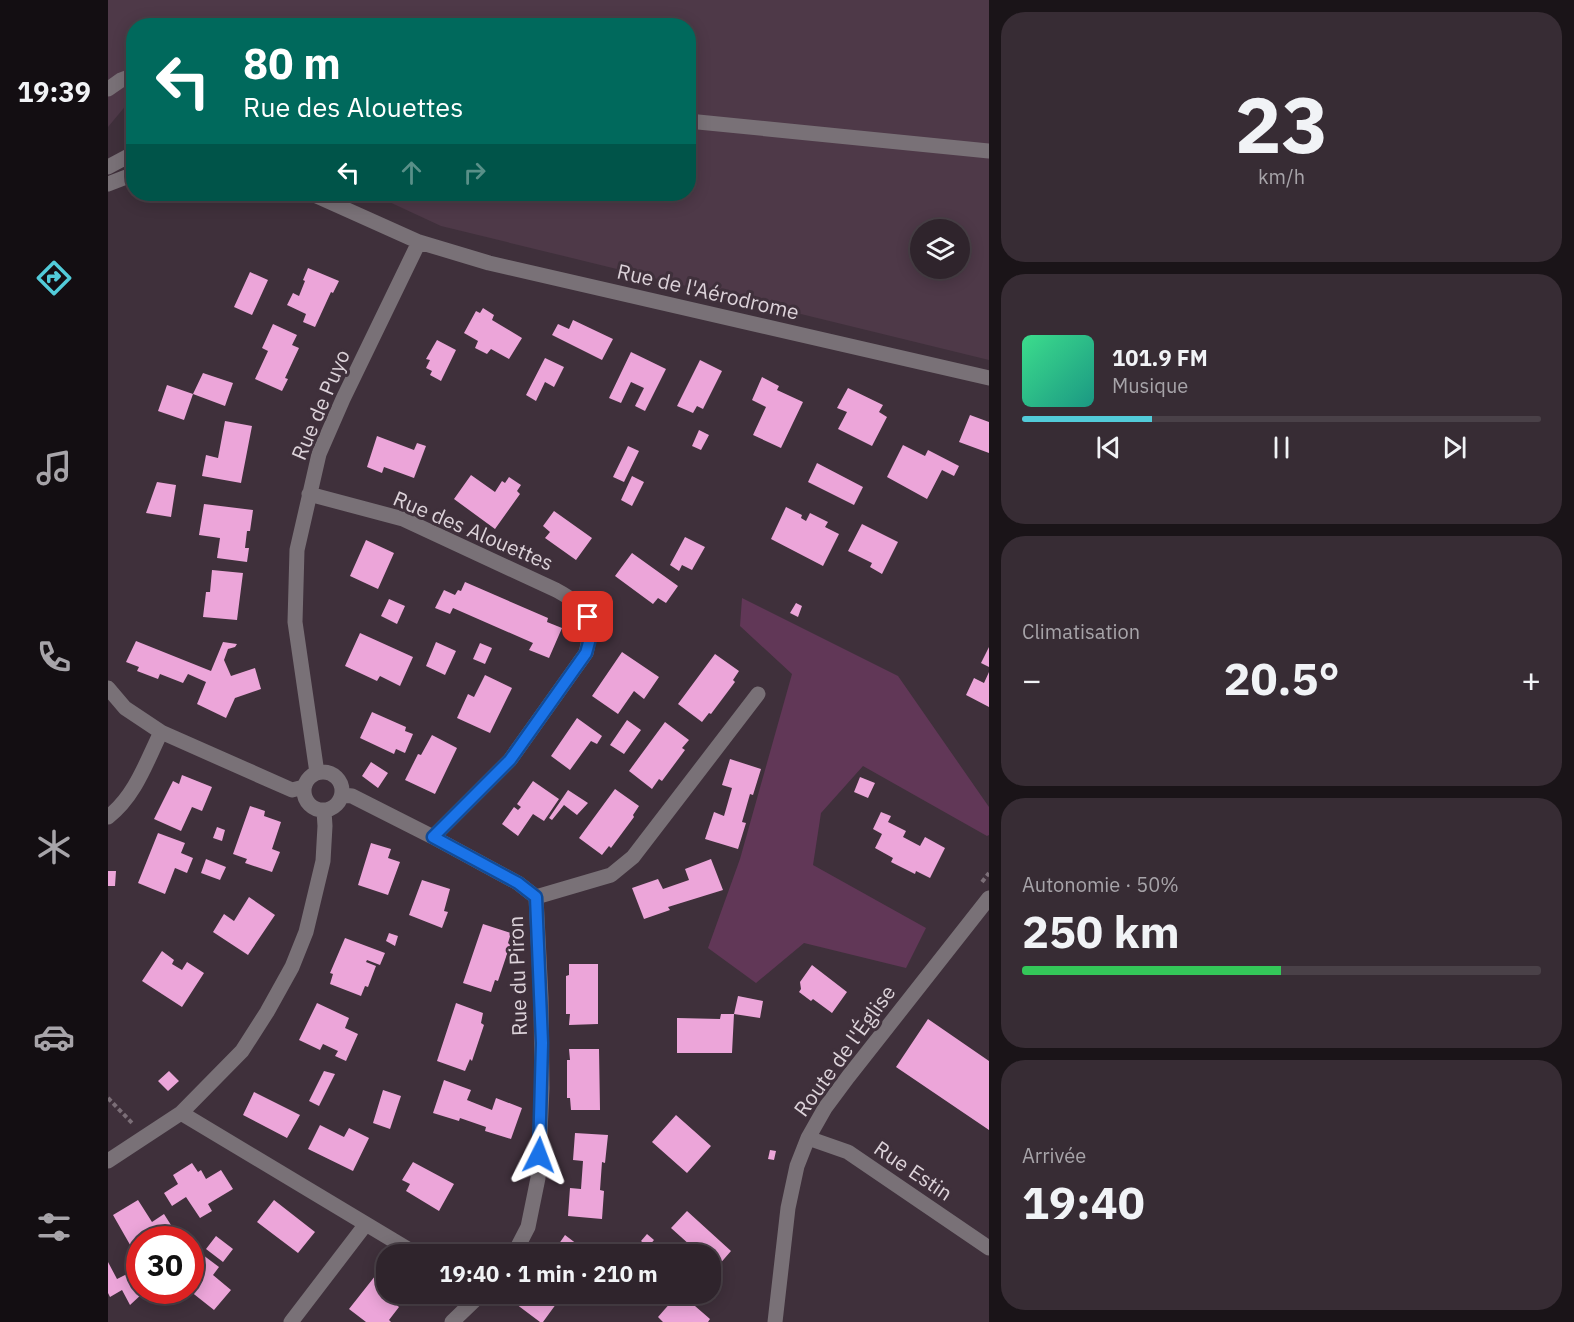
<!DOCTYPE html>
<html lang="fr">
<meta charset="utf-8">
<style>
:root{--surface:#2f242c;--page:#372c34;--text:#f1f3f6;--muted:#a7a4a9;--line:#4a4148;--accent:#52cbd9}
body{margin:0;font-family:"IBM Plex Sans",sans-serif;background:var(--page);color:var(--text);height:100vh;display:flex;flex-direction:column;font-size:22px;white-space:nowrap}
*{box-sizing:border-box;margin:0}
p{font-size:20px;color:var(--muted)}
.icon{flex:none;width:33px;height:33px;fill:none;stroke:currentColor;stroke-width:2;stroke-linecap:round;stroke-linejoin:round}
.map{position:relative;flex:1;overflow:hidden}
.drawer{display:flex;flex-direction:column;gap:12px;padding:12px;background:#1a1418;width:585px}
.drawer>*{flex:none}
.banner{position:absolute;left:18px;top:18px;width:570px;height:183px;border-radius:24px;box-shadow:0 3px 15px #0003,0 0 0 2px var(--line);background:#00695c;color:#fff;overflow:hidden}
.buttons{position:absolute;left:802px;top:219px;display:grid;gap:12px}
.buttons a{display:grid;place-items:center;width:60px;height:60px;border-radius:50%;background:var(--surface);box-shadow:0 3px 15px #0003,0 0 0 2px var(--line);font-size:30px}
.speed{position:absolute;left:18px;top:1226px;display:flex;gap:12px;font-size:30px;font-weight:700;text-align:center}
.speed>*{display:grid;place-content:center;width:78px;height:78px;border-radius:50%;background:var(--surface);box-shadow:0 3px 15px #0003,0 0 0 2px var(--line);line-height:1}
.speed .limit{border:9px solid #d22;background:#fff;color:#111}
.pin{position:absolute;display:grid;place-items:center;width:51px;height:51px;color:#fff;margin:-26px;border-radius:12px;box-shadow:0 3px 9px #0006}
.me{position:absolute;width:66px;margin:-33px;rotate:3deg;stroke-linejoin:round;filter:drop-shadow(0 0 4px #0008)}
.turn{display:flex;align-items:center;gap:21px;height:126px;padding:0 18px;font-size:27px}
.turn .icon{width:78px;height:78px;stroke-width:2.5}
.turn b{display:block;font-size:42px;line-height:51px}
.lanes{display:flex;align-items:center;height:57px;padding:0 18px;background:#0003;justify-content:center;gap:30px;direction:ltr}
.lanes .off{opacity:.35}
.big{font-size:45px;font-weight:800;line-height:1.1}
.drawer .tile{flex:1;display:flex;flex-direction:column;justify-content:center;gap:9px;min-width:0;padding:0 21px;border-radius:24px;background:var(--page)}
.drawer .dial{align-items:center;gap:0}
.dial b{font-size:78px;line-height:1}
.song{display:flex;align-items:center;gap:18px}
.cover{width:72px;height:72px;border-radius:9px;background:linear-gradient(135deg,hsl(150 70% 55%),hsl(170 70% 35%))}
.played{height:6px;border-radius:3px;background:linear-gradient(90deg,var(--accent) 25%,var(--line) 25%)}
.keys{display:flex;justify-content:space-around;direction:ltr}
.heat{display:flex;justify-content:space-between;align-items:center;font-size:33px;direction:ltr}
.charge{height:9px;border-radius:4px;background:linear-gradient(90deg,#34c759 50%,var(--line) 0)}
.trip{position:absolute;left:268px;top:1244px;width:345px;height:60px;border-radius:24px;background:var(--surface);box-shadow:0 3px 15px #0003,0 0 0 2px var(--line);font-weight:800;line-height:60px;text-align:center}
main{display:flex;flex:1;min-height:0}
.tabs{display:flex;flex-direction:column;width:108px;justify-content:space-around;align-items:center;background:#130e12;color:var(--muted)}
.tabs .icon{width:42px;height:42px}
.tabs .current{color:var(--accent)}
.tabs b{font-size:27px;color:var(--text)}
.map>svg:first-child{display:block}
.built{fill:#4e3948;fill-rule:evenodd}
.green{fill:#613757}
.building{fill:#eca5d9}
.lines{fill:none;stroke-linecap:round;stroke-linejoin:round}
.path{stroke:#7b6e77;stroke-width:4;stroke-dasharray:4.5 3;stroke-linecap:butt}
.minor{stroke:#797177;stroke-width:15}
.route-casing{stroke:#114b97;stroke-width:15}
.route{stroke:#1a73e8;stroke-width:10}
.labels{text-anchor:middle;stroke-width:6;stroke-linejoin:round;paint-order:stroke}
.street-label{font-size:21px;fill:#dcd2d9;stroke:#3f303b}
</style>
<main>
<nav class="tabs">
<b>19:39</b>
<svg class="icon current" aria-label="directions" viewBox="0 0 24 24"><path d="M12 3l9 9-9 9-9-9zM9 14v-3h6M13 9l2 2-2 2"/></svg>
<svg class="icon" aria-label="music" viewBox="0 0 24 24"><path d="M9 18V5l10-2v13"/><circle cx="6" cy="18" r="3"/><circle cx="16" cy="16" r="3"/></svg>
<svg class="icon" aria-label="phone" viewBox="0 0 24 24"><path d="M5 4h4l2 5-3 2q2 4 5 5l2-3 5 2v4C11 20 4 13 5 4z"/></svg>
<svg class="icon" aria-label="climate" viewBox="0 0 24 24"><path d="M12 3v18M4 7l16 10M4 17L20 7"/></svg>
<svg class="icon" aria-label="car" viewBox="0 0 24 24"><path d="M5 17H2v-5l4-1 3-4h7l3 4 3 1v5h-3M9 17h6M6 11h13"/><circle cx="7" cy="17" r="2"/><circle cx="17" cy="17" r="2"/></svg>
<svg class="icon" aria-label="filters" viewBox="0 0 24 24"><path d="M4 7h16M4 17h16"/><circle cx="9" cy="7" r="2"/><circle cx="15" cy="17" r="2"/></svg>
</nav>
<div class="map">
<svg width="881" height="1322" viewBox="0 0 881 1322">
<rect width="100%" height="100%" fill="#3f303b"/>
<path class="built" d="M0,0H881V360L333,226L264,194H580V26H26L25,97L0,127ZM813,230H852V268H813Z"/>
<path class="green" d="M634,598L790,676L881,807V835L879,836L755,766L713,813L705,865L818,928L798,968L696,943L648,983L600,948L632,859L684,674L632,626Z"/>
<path class="building" d="M200,268L231,281L225,293L223,292L207,327L195,322L198,314L179,305L185,293L191,296L197,281L195,280Z
M142,272L160,280L144,315L126,307Z
M375,308L386,315L384,320L414,338L401,359L383,349L379,354L367,348L370,341L356,333L368,311L372,313Z
M465,320L505,339L494,360L444,335L450,324L461,329Z
M165,324L189,335L184,345L191,348L177,378L180,379L174,391L147,379L160,351L154,348Z
M329,340L348,350L333,381L322,375L324,371L318,368L322,360L318,359Z
M523,352L558,369L537,411L527,406L536,388L523,382L513,403L501,398Z
M437,358L456,367L446,387L437,382L428,401L418,395Z
M592,360L614,371L595,409L589,406L585,413L569,406Z
M95,373L125,383L117,406L85,394L76,420L50,411L59,385L85,394Z
M654,377L671,386L669,390L695,402L673,448L645,435L658,407L644,400Z
M740,388L775,405L771,412L779,417L764,446L730,429L739,412L729,408Z
M862,415L881,422V453L851,442Z
M117,421L144,426L133,483L94,476L98,455L110,458Z
M591,430L601,435L593,450L584,446Z
M269,436L306,450L309,443L318,446L306,478L276,467L274,473L259,467Z
M795,445L817,456L820,450L851,466L846,476L834,470L819,499L779,477Z
M520,446L531,451L516,482L505,477Z
M709,463L755,487L746,505L700,482Z
M363,475L387,492L394,481L397,483L401,477L413,485L409,491L412,494L387,529L346,499Z
M524,476L536,482L524,506L513,500Z
M49,482L68,485L63,517L38,513Z
M96,504L145,510L142,531H139L137,548H141L139,562L109,558L112,538L91,535Z
M678,507L694,515L693,518L698,521L702,513L720,522L717,527L731,534L715,566L663,539Z
M446,511L484,538L468,560L437,538L442,532L435,526Z
M754,524L790,542L774,574L762,567L764,563L740,551Z
M577,537L597,547L584,570L574,565L571,571L562,565Z
M258,540L286,553L270,589L242,576Z
M524,553L570,586L558,603L550,598L545,604L507,576Z
M104,570L135,573L129,620L95,617L98,592H102Z
M357,582L440,618L439,622L454,628L441,658L421,650L425,643L345,608L342,614L327,608L336,590L347,595L350,590L353,591Z
M281,599L297,606L289,624L273,616Z
M688,603L694,606L690,617L682,613Z
M252,633L305,657L292,686L272,676L269,681L237,666Z
M28,641L103,671L115,642L129,644L127,647L120,649L116,660L123,676L147,668L153,689L127,698L118,718L89,704L98,682L80,674L75,683L52,674L50,679L29,671L31,667L18,662Z
M328,642L348,651L337,675L318,666Z
M372,643L384,648L377,664L365,659Z
M881,647V667L873,663Z
M514,652L551,677L536,699L526,691L510,714L484,696Z
M607,654L631,671L625,680L627,682L603,714L601,713L594,722L570,704Z
M881,672V707L858,695L866,678L876,683Z
M377,675L404,688L382,733L349,718L360,694L366,697Z
M264,712L298,727L297,731L305,734L297,753L288,749L286,754L252,738Z
M469,718L494,736L489,744L483,741L462,770L443,756Z
M519,720L533,730L516,754L502,745Z
M557,722L581,740L574,748L577,750L554,781L551,779L544,789L521,771Z
M324,735L349,748L327,794L297,780L310,754L313,755Z
M622,759L653,769L645,795L642,794L634,822L638,823L630,849L597,839L606,812L616,816L624,788L614,785Z
M263,762L280,773L270,788L254,776Z
M74,775L104,787L94,811L84,807L73,831L46,819L65,781L71,784Z
M752,777L767,783L760,798L746,792Z
M425,781L451,799L436,821L425,814L410,836L394,824L406,807L410,810L413,807L409,804Z
M507,789L531,806L525,815L526,817L503,848L501,846L494,855L471,838Z
M460,790L480,803L469,815L456,805L444,820L441,818Z
M142,806L157,811L156,816L173,822L164,849L172,852L164,872L137,863L139,859L125,854Z
M773,812L783,816L780,822L798,831L795,837L812,846L817,837L837,848L822,878L808,871L807,874L783,862L785,858L767,848L774,834L765,829Z
M109,827L117,830L114,841L105,838Z
M50,833L77,843L73,853L85,858L79,873L67,868L57,894L30,883Z
M263,843L283,849L280,858L292,862L280,895L250,885Z
M98,859L118,867L112,880L93,873Z
M603,859L615,890L560,907L562,910L536,919L524,888L550,879L555,889L581,880L577,869Z
M0,871H8L7,886H0Z
M314,880L342,889L336,911L340,912L334,928L301,915Z
M141,897L167,915L140,955L105,932L116,914L126,921Z
M375,924L403,933L400,943L402,945L390,981L387,980L383,992L355,983Z
M281,933L290,936L287,946L278,941Z
M237,938L277,953L272,965L259,960L258,962L268,966L260,987L257,986L253,996L222,984L225,974L222,973Z
M54,951L66,960L64,964L74,970L79,962L96,973L74,1007L34,981Z
M461,964H490V1024L461,1025L462,1014H458V976L461,975Z
M704,965L739,992L724,1013L705,999L703,1001L691,992L693,989L692,982Z
M630,996L655,1001L652,1018L626,1014Z
M209,1003L241,1018L237,1028L250,1034L238,1061L227,1056L230,1051L215,1044L212,1050L191,1040Z
M348,1003L375,1013L373,1023L376,1025L364,1061L362,1059L357,1071L329,1061Z
M613,1014H626L624,1053H569V1018L612,1019Z
M820,1019L881,1061V1130L788,1067Z
M461,1049H491L492,1110H463L462,1098H459V1060H462Z
M61,1071L71,1081L60,1091L50,1081Z
M216,1071L227,1074L211,1106L201,1101Z
M336,1080L363,1090L359,1100L384,1110L388,1098L414,1108L403,1139L377,1131L378,1127L352,1118L351,1121L325,1113Z
M275,1090L293,1096L282,1129L265,1123Z
M146,1092L192,1115L179,1138L135,1115Z
M568,1115L603,1146L579,1173L544,1142Z
M212,1125L236,1137L241,1128L261,1138L245,1171L200,1149Z
M467,1133L500,1135L497,1163L494,1162L492,1190L496,1191L494,1219L460,1216L462,1188L473,1189L475,1161L465,1160Z
M662,1150L668,1151L666,1160L660,1159Z
M305,1162L346,1184L331,1211L298,1191L302,1184L294,1180Z
M84,1163L90,1172L93,1170L98,1179L113,1170L125,1189L100,1204L104,1211L92,1218L78,1197L64,1206L56,1193L70,1184L65,1175Z
M30,1200L44,1222L56,1214L68,1233L59,1239H32V1256L29,1257L5,1215Z
M166,1200L207,1232L190,1253L149,1222Z
M579,1211L623,1251L603,1274V1254H592L563,1228Z
M539,1234L546,1240L540,1247L533,1241Z
M457,1235L482,1254H444Z
M108,1236L125,1249L115,1262L98,1249Z
M95,1255L111,1267L105,1275L123,1290L106,1310L82,1291V1271Z
M0,1262L9,1279L23,1272L32,1290L35,1293L22,1305L14,1290L2,1297L0,1293Z
M275,1266L279,1269V1293H292L284,1301L291,1307L281,1320L283,1322H258L241,1309Z
M416,1293H452L448,1298L451,1300L435,1322H432L408,1304Z
M571,1293H572L602,1319L600,1322H555L550,1317Z"/>
<g class="lines">
<path class="path" d="M874,882L881,873
M0,1098L24,1123"/>
<path class="minor" d="M0,89L13,80L26,75
M580,121L881,151
M0,167L26,153
M0,184L26,174
M204,194L311,242L381,263L881,378
M201,494L295,519L448,590C478,606 487,619 478,653L402,760L325,837L244,796L234,795
M0,688L17,708L53,732
M196 791a19 19 0 1 1 38 0a19 19 0 1 1-38 0Z
M209,773L187,622L189,550L211,454L235,399L311,242
M0,817C27,796 38,763 53,732L184,790L196,787
M325,837L410,883L428,897
M428,897L503,875L525,857L650,694
M73,1113L308,1254
M700,1138L740,1152L881,1248
M0,1161L73,1113L134,1051L159,1012L184,967L198,932L215,861L217,826L216,811
M406,1254L420,1227L430,1178L434,1088L433,998L428,897
M183,1322L258,1224
M344,1322L374,1293
M667,1322L680,1208L689,1166L700,1138L717,1108L740,1077L881,898"/>
</g>
<g class="lines">
<defs>
<path id="route" d="M431,1155L434,1043L428,897L410,883L325,837L402,760L478,653L483,635L480,617"/>
</defs>
<use href="#route" class="route-casing"/>
<use href="#route" class="route"/>
</g>
<g class="labels">
<g class="street-label">
<text transform="translate(600 292) rotate(13)" y="7">Rue de l'Aérodrome</text>
<text transform="translate(213 405) rotate(-67)" y="7">Rue de Puyo</text>
<text transform="translate(365 531) rotate(23)" y="7">Rue des Alouettes</text>
<text transform="translate(410 976) rotate(-92)" y="7">Rue du Piron</text>
<text transform="translate(737 1051) rotate(-54)" y="7">Route de l'Église</text>
<text transform="translate(805 1171) rotate(34)" y="7">Rue Estin</text>
</g>
</g>
</svg>
<div class="buttons">
<a><svg class="icon" aria-label="layers" viewBox="0 0 24 24"><path d="M12 4l9 5-9 5-9-5zM3 14l9 5 9-5"/></svg></a>
</div>
<div class="speed"><div class="limit">30</div></div>
<div class="pin" style="left:480px;top:617px;background:#d93025"><svg class="icon" aria-label="arrive" viewBox="0 0 24 24"><path d="M6 21V4h12l-3 4 3 4H6"/></svg></div>
<svg class="me" style="left:431px;top:1155px" viewBox="-20 -20 40 40"><path d="M0-17L14 15 0 8-14 15z" fill="#1a73e8" stroke="#fff" stroke-width="4"/></svg>
<div class="trip">19:40 · 1 min · 210 m</div>
<div class="banner">
<div class="turn"><svg class="icon" aria-label="left" viewBox="0 0 24 24"><path d="M17 20v-9H6M10 6l-5 5 5 5"/></svg><div><b>80 m</b>Rue des Alouettes</div></div>
<div class="lanes"><svg class="icon" aria-label="left" viewBox="0 0 24 24"><path d="M17 20v-9H6M10 6l-5 5 5 5"/></svg><svg class="icon off" aria-label="ahead" viewBox="0 0 24 24"><path d="M12 20V5M6 11l6-6 6 6"/></svg><svg class="icon off" aria-label="right" viewBox="0 0 24 24"><path d="M7 20v-9h11M14 6l5 5-5 5"/></svg></div>
</div>
</div>
<section class="drawer">
<div class="tile dial"><b>23</b><p>km/h</p></div>
<div class="tile">
<div class="song"><i class="cover"></i><div><b>101.9 FM</b><p>Musique</p></div></div>
<div class="played"></div>
<div class="keys"><svg class="icon" aria-label="previous" viewBox="0 0 24 24"><path d="M18 5L8 12l10 7zM5 5v14"/></svg><svg class="icon" aria-label="pause" viewBox="0 0 24 24"><path d="M8 5v14M16 5v14"/></svg><svg class="icon" aria-label="next" viewBox="0 0 24 24"><path d="M6 5l10 7-10 7zM19 5v14"/></svg></div>
</div>
<div class="tile"><p>Climatisation</p>
<div class="heat"><a>−</a><b class="big">20.5°</b><a>+</a></div>
</div>
<div class="tile"><p>Autonomie · 50%</p><b class="big">250 km</b><div class="charge"></div></div>
<div class="tile"><p>Arrivée</p><b class="big">19:40</b></div>
</section>
</main>
